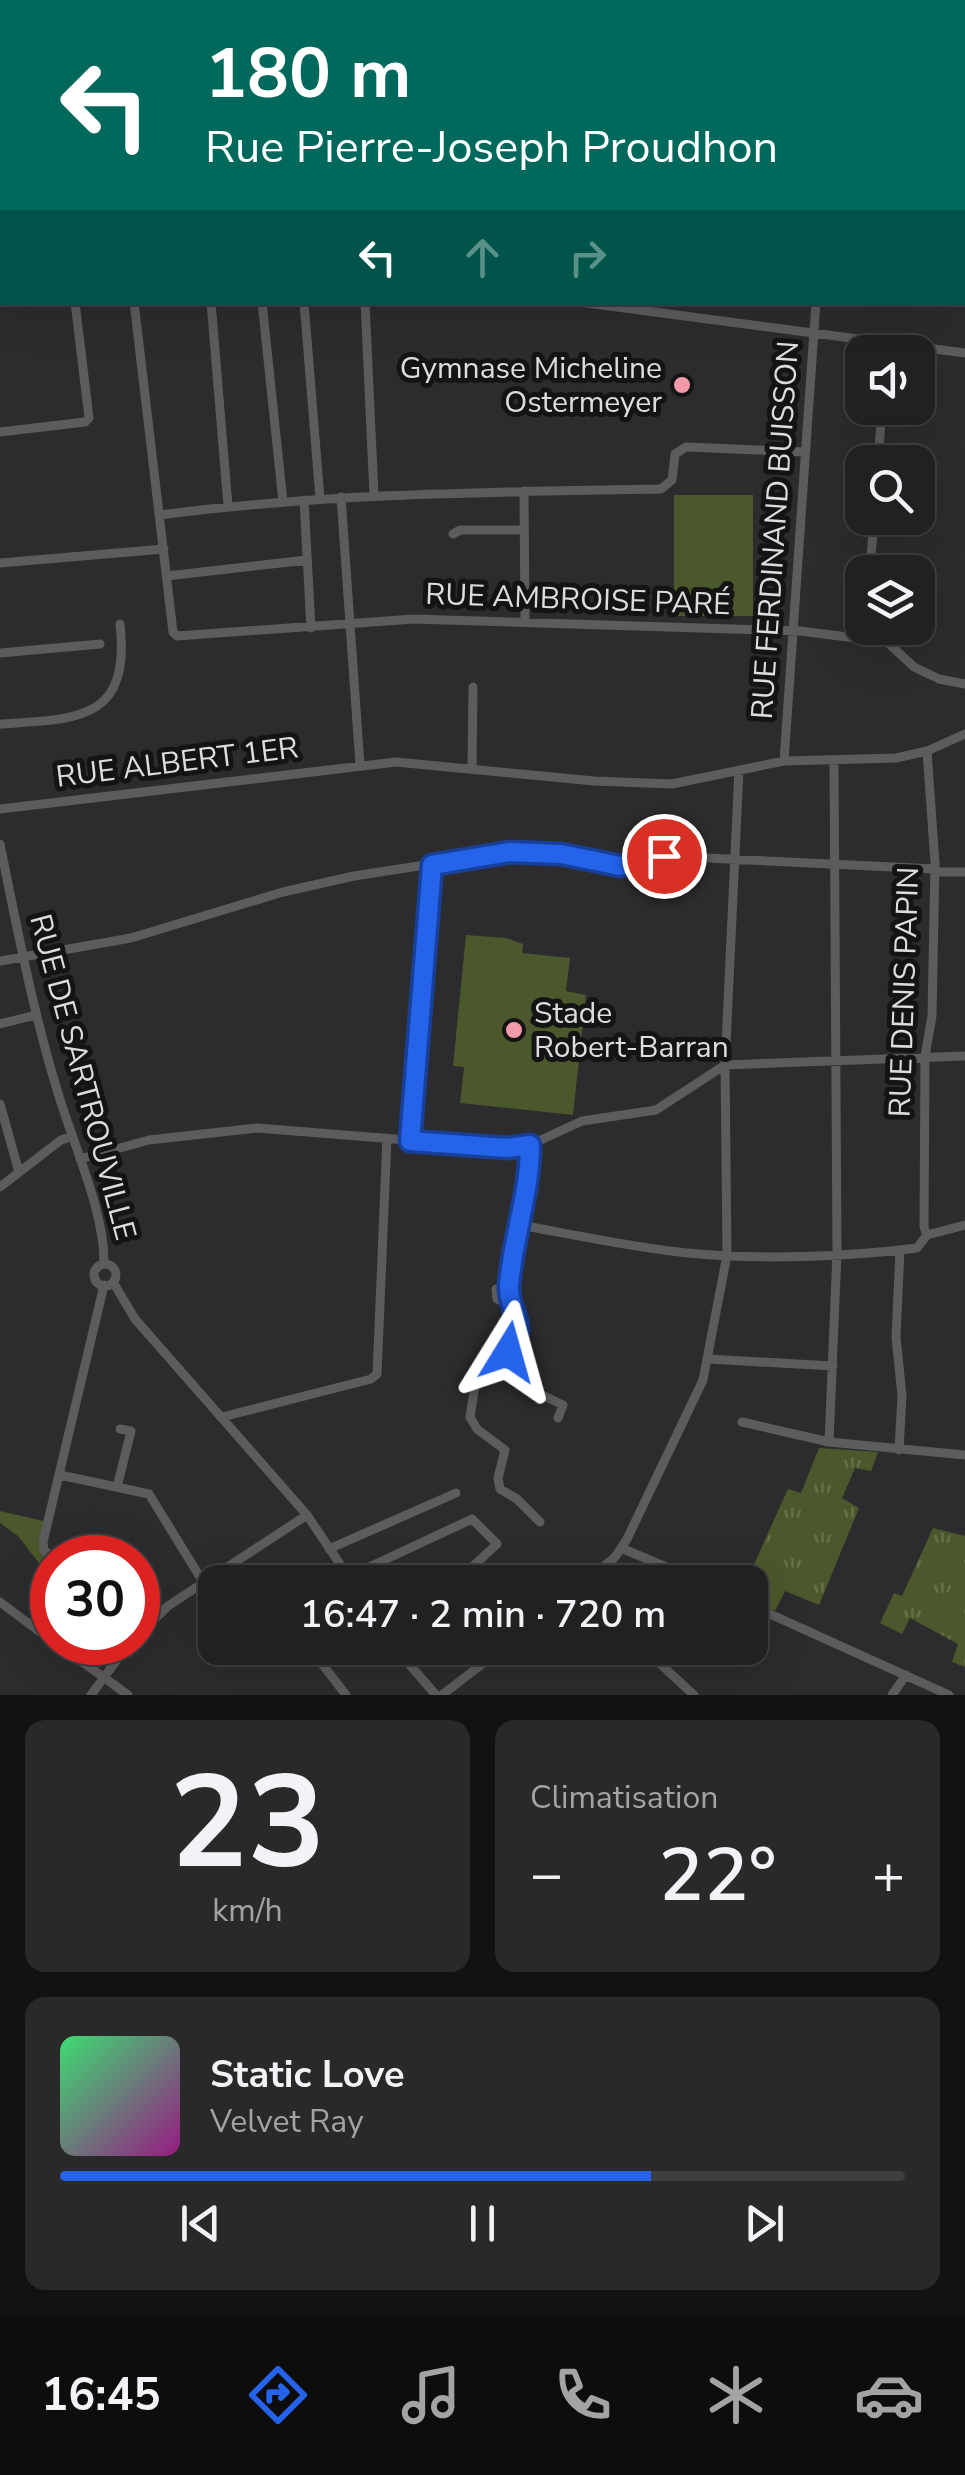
<!DOCTYPE html>
<html lang="fr">
<meta charset="utf-8">
<style>
:root{--surface:#212122;--page:#29292a;--text:#f1f3f6;--muted:#a2a3a5;--line:#3e3e40;--accent:#2563eb}
body{margin:0;font-family:"Nunito Sans",sans-serif;background:var(--page);color:var(--text);height:100vh;display:flex;flex-direction:column;font-size:38px;white-space:nowrap}
*{box-sizing:border-box;margin:0}
p{font-size:32px;color:var(--muted)}
.icon{flex:none;width:55px;height:55px;fill:none;stroke:currentColor;stroke-width:2;stroke-linecap:round;stroke-linejoin:round}
.map{position:relative;height:1695px;overflow:hidden}
.drawer{display:flex;flex-direction:column;gap:25px;padding:25px;background:#121213;flex:1}
.drawer>*{flex:none}
.top-card{position:absolute;left:0px;top:0px;width:965px;height:305px;box-shadow:0 10px 40px #0002,0 0 0 2px var(--line);background:#00695c;color:#fff;overflow:hidden}
.buttons{position:absolute;left:845px;top:335px;display:grid;gap:20px}
.buttons a{display:grid;place-items:center;width:90px;height:90px;border-radius:20px;background:var(--surface);box-shadow:0 10px 40px #0002,0 0 0 2px var(--line);font-size:50px}
.speed{position:absolute;left:30px;top:1535px;display:flex;gap:20px;font-size:50px;font-weight:700;text-align:center}
.speed>*{display:grid;place-content:center;width:130px;height:130px;border-radius:50%;background:var(--surface);box-shadow:0 10px 40px #0002,0 0 0 2px var(--line);line-height:1}
.speed .limit{border:15px solid #d22;background:#fff;color:#111}
.pin{position:absolute;display:grid;place-items:center;width:85px;height:85px;color:#fff;margin:-42px;border:5px solid #fff;border-radius:50%;box-shadow:0 2px 10px #0007}
.me{position:absolute;width:110px;margin:-55px;rotate:8deg;stroke-linejoin:round;filter:drop-shadow(0 0 8px #0008)}
.turn{display:flex;align-items:center;gap:35px;height:210px;padding:0 40px;font-size:45px}
.turn .icon{width:130px;height:130px;stroke-width:2.5}
.turn b{display:block;font-size:70px;line-height:85px}
.lanes{display:flex;align-items:center;height:95px;padding:0 40px;background:#0003;justify-content:center;gap:50px;direction:ltr}
.lanes .off{opacity:.35}
.big{font-size:75px;font-weight:600;line-height:1.1}
.drawer .tile{flex:1;display:flex;flex-direction:column;justify-content:center;gap:15px;min-width:0;padding:0 35px;border-radius:20px;background:var(--page)}
.drawer .dial{align-items:center;gap:0}
.dial b{font-size:130px;line-height:1}
.song{display:flex;align-items:center;gap:30px}
.cover{width:120px;height:120px;border-radius:15px;background:linear-gradient(135deg,hsl(140 70% 55%),hsl(310 70% 35%))}
.played{height:10px;border-radius:5px;background:linear-gradient(90deg,var(--accent) 70%,var(--line) 70%)}
.keys{display:flex;justify-content:space-around;direction:ltr}
.heat{display:flex;justify-content:space-between;align-items:center;font-size:55px;direction:ltr}
.drawer .tiles{flex:1;display:grid;gap:25px;grid-template-columns:1fr 1fr}
.tile:last-child{grid-column:span 2}
.trip{position:absolute;left:198px;top:1565px;width:570px;height:100px;border-radius:20px;background:var(--surface);box-shadow:0 10px 40px #0002,0 0 0 2px var(--line);font-weight:600;line-height:100px;text-align:center}
.menu{display:flex;height:160px;justify-content:space-around;align-items:center;background:#0d0d0e;color:var(--muted)}
.menu .icon{width:70px;height:70px}
.menu .current{color:var(--accent)}
.menu b{font-size:45px;color:var(--text)}
.map>svg:first-child{display:block}
.grass{fill:#4b582b}
.park{fill:url(#park-tufts)}
.lines{fill:none;stroke-linecap:round;stroke-linejoin:round}
.street{stroke:#5b5c5d;stroke-width:9}
.primary{stroke:#888b8c;stroke-width:14}
.route-casing{stroke:#184099;stroke-width:25}
.route{stroke:#2563eb;stroke-width:18}
.poi-dot{fill:#f39aa8;stroke:#141415;stroke-width:4}
.labels{text-anchor:middle;stroke-width:10;stroke-linejoin:round;paint-order:stroke}
.poi-label{font-size:30px;fill:#ddddde;stroke:#141415;text-anchor:end}
.street-label{font-size:30px;fill:#ddddde;stroke:#141415}
</style>
<div class="map">
<svg width="965" height="1695" viewBox="0 0 965 1695">
<defs>
<pattern id="park-tufts" width="24" height="20" patternUnits="userSpaceOnUse" patternTransform="scale(2.5)"><rect width="24" height="20" fill="#4b582b"/><path d="M3 7l-1-3M5 7V3M7 7l1-3M15 17l-1-3M17 17v-4M19 17l1-3" fill="none" stroke="#647049"/></pattern>
</defs>
<rect width="100%" height="100%" fill="#2c2c2e"/>
<path class="grass" d="M674,495H753V616H674Z
M466,935L506,938L523,944L522,953L570,958L566,991L586,995L573,1115L460,1103L464,1067L453,1066Z
M0,1511L48,1522L42,1541L52,1558V1580L18,1536L0,1523Z"/>
<path class="park" d="M819,1448L878,1452L871,1471L855,1468L842,1498L859,1508L819,1605L785,1591L775,1611L750,1599V1582H746L788,1489L801,1493Z
M933,1528L965,1536V1667L952,1662L958,1644L910,1618L902,1634L880,1623L894,1593L902,1596Z"/>
<g class="lines">
<path class="street" d="M41,0V2
M96,0V2
M153,0V2
M222,0V2
M277,0V2
M344,0V2
M445,0V2
M678,0L682,2
M501,2V0
M0,34L2,33
M0,98L2,97
M962,146L965,147
M0,204H2
M134,302L173,632L177,636L414,619L800,631L887,642L914,667L939,679L965,684
M211,302L228,506
M262,302L283,502
M304,302L320,499
M365,302L374,495
M579,302L965,353
M0,432L85,422L89,418L75,302
M878,462L882,408
M524,491L525,621
M341,497L360,765
M304,500L311,628
M160,515C326,493 493,492 661,489L672,480L675,454L686,447L805,452
M453,534L460,530H524
M0,563L164,549
M870,572L874,518
M167,576L307,560
M0,653L100,644
M0,724C76,719 131,722 120,624
M784,761L816,302
M472,768L473,687
M0,809L396,762L594,781L672,784L784,761L896,758L927,751L965,734
M0,844C17,928 33,1012 58,1093C73,1144 105,1212 104,1264
M934,872H965
M0,961L131,938L283,892L354,876L510,852L561,854L620,867L664,856L934,869
M0,1024L36,1015
M0,1104L19,1172
M410,1141L432,865
M530,1145L509,1292L519,1322L517,1334L513,1346L502,1358L477,1373L470,1417L477,1429L505,1450L498,1478L500,1489L517,1499L540,1522
M80,1159L149,1140L257,1128L507,1148L530,1145L582,1121L656,1110L725,1065L965,1056
M0,1187L61,1140L70,1137
M520,1225C575,1235 630,1247 687,1253C759,1260 846,1257 917,1248L927,1235L965,1225
M927,1235L924,1227L925,1056L932,1016L935,863L927,751
M94 1275a11 11 0 1 1 22 0a11 11 0 1 1-22 0Z
M113,1282L135,1319L307,1515L352,1582
M496,1289L497,1299L514,1305
M708,1359L833,1366
M492,1364L507,1378L563,1405L558,1418
M222,1417L371,1379L377,1374L387,1138
M742,1422L829,1442L965,1455
M829,1442L837,1253L834,760
M899,1450L902,1396L896,1337L900,1250
M60,1475L149,1494L203,1582
M117,1487L131,1431L120,1429
M621,1548L702,1582
M329,1549L456,1493
M52,1558L44,1550L43,1542L104,1285
M348,1577L472,1519L497,1544L456,1582
M315,1582L340,1565
M585,1582L615,1557L627,1539L703,1380L727,1255L725,1065L739,770
M0,1602L52,1641
M138,1605L154,1619
M750,1605L949,1695
M138,1635L168,1606L307,1515
M55,1642L128,1695
M244,1648L250,1656
M288,1648L319,1660L346,1695
M395,1648L436,1695
M643,1648L694,1695
M91,1695L130,1642
M442,1695L503,1648
M892,1695L906,1675"/>
<path class="primary" d="M801,0L805,2
M815,0L819,2
M962,94L965,96"/>
</g>
<g class="lines">
<defs>
<path id="route" d="M508,1352C531,1325 507,1311 509,1285C513,1238 530,1192 530,1145L507,1148L410,1141L432,865L510,852L561,854L620,866L664,856"/>
</defs>
<use href="#route" class="route-casing"/>
<use href="#route" class="route"/>
</g>
<g class="poi-dot">
<circle cx="682" cy="385" r="10"/>
<circle cx="514" cy="1030" r="10"/>
</g>
<g class="labels">
<g class="poi-label">
<text x="662" y="378">Gymnase Micheline<tspan x="662" dy="34">Ostermeyer</tspan></text>
<text x="534" y="1023" text-anchor="start">Stade<tspan x="534" dy="34">Robert-Barran</tspan></text>
</g>
<g class="street-label">
<text transform="translate(775 530) rotate(-86)" y="10">RUE FERDINAND BUISSON</text>
<text transform="translate(578 599) rotate(2)" y="10">RUE AMBROISE PARÉ</text>
<text transform="translate(177 762) rotate(-7)" y="10">RUE ALBERT 1ER</text>
<text transform="translate(904 992) rotate(-88)" y="10">RUE DENIS PAPIN</text>
<text transform="translate(83 1077) rotate(75)" y="10">RUE DE SARTROUVILLE</text>
</g>
</g>
</svg>
<div class="buttons">
<a><svg class="icon" aria-label="sound" viewBox="0 0 24 24"><path d="M4 9h4l5-4v14l-5-4H4zM17 9q2 3 0 6"/></svg></a>
<a><svg class="icon" aria-label="search" viewBox="0 0 24 24"><circle cx="10" cy="10" r="6"/><path d="M15 15l6 6"/></svg></a>
<a><svg class="icon" aria-label="layers" viewBox="0 0 24 24"><path d="M12 4l9 5-9 5-9-5zM3 14l9 5 9-5"/></svg></a>
</div>
<div class="speed"><div class="limit">30</div></div>
<div class="pin" style="left:664px;top:856px;background:#d93025"><svg class="icon" aria-label="arrive" viewBox="0 0 24 24"><path d="M6 21V4h12l-3 4 3 4H6"/></svg></div>
<svg class="me" style="left:508px;top:1352px" viewBox="-20 -20 40 40"><path d="M0-17L14 15 0 8-14 15z" fill="#2563eb" stroke="#fff" stroke-width="4"/></svg>
<div class="trip">16:47 · 2 min · 720 m</div>
<div class="top-card">
<div class="turn"><svg class="icon" aria-label="left" viewBox="0 0 24 24"><path d="M17 20v-9H6M10 6l-5 5 5 5"/></svg><div><b>180 m</b>Rue Pierre-Joseph Proudhon</div></div>
<div class="lanes"><svg class="icon" aria-label="left" viewBox="0 0 24 24"><path d="M17 20v-9H6M10 6l-5 5 5 5"/></svg><svg class="icon off" aria-label="ahead" viewBox="0 0 24 24"><path d="M12 20V5M6 11l6-6 6 6"/></svg><svg class="icon off" aria-label="right" viewBox="0 0 24 24"><path d="M7 20v-9h11M14 6l5 5-5 5"/></svg></div>
</div>
</div>
<section class="drawer">
<div class="tiles">
<div class="tile dial"><b>23</b><p>km/h</p></div>
<div class="tile"><p>Climatisation</p>
<div class="heat"><a>−</a><b class="big">22°</b><a>+</a></div>
</div>
<div class="tile">
<div class="song"><i class="cover"></i><div><b>Static Love</b><p>Velvet Ray</p></div></div>
<div class="played"></div>
<div class="keys"><svg class="icon" aria-label="previous" viewBox="0 0 24 24"><path d="M18 5L8 12l10 7zM5 5v14"/></svg><svg class="icon" aria-label="pause" viewBox="0 0 24 24"><path d="M8 5v14M16 5v14"/></svg><svg class="icon" aria-label="next" viewBox="0 0 24 24"><path d="M6 5l10 7-10 7zM19 5v14"/></svg></div>
</div>
</div>
</section>
<nav class="menu">
<b>16:45</b>
<svg class="icon current" aria-label="directions" viewBox="0 0 24 24"><path d="M12 3l9 9-9 9-9-9zM9 14v-3h6M13 9l2 2-2 2"/></svg>
<svg class="icon" aria-label="music" viewBox="0 0 24 24"><path d="M9 18V5l10-2v13"/><circle cx="6" cy="18" r="3"/><circle cx="16" cy="16" r="3"/></svg>
<svg class="icon" aria-label="phone" viewBox="0 0 24 24"><path d="M5 4h4l2 5-3 2q2 4 5 5l2-3 5 2v4C11 20 4 13 5 4z"/></svg>
<svg class="icon" aria-label="climate" viewBox="0 0 24 24"><path d="M12 3v18M4 7l16 10M4 17L20 7"/></svg>
<svg class="icon" aria-label="car" viewBox="0 0 24 24"><path d="M5 17H2v-5l4-1 3-4h7l3 4 3 1v5h-3M9 17h6M6 11h13"/><circle cx="7" cy="17" r="2"/><circle cx="17" cy="17" r="2"/></svg>
</nav>
